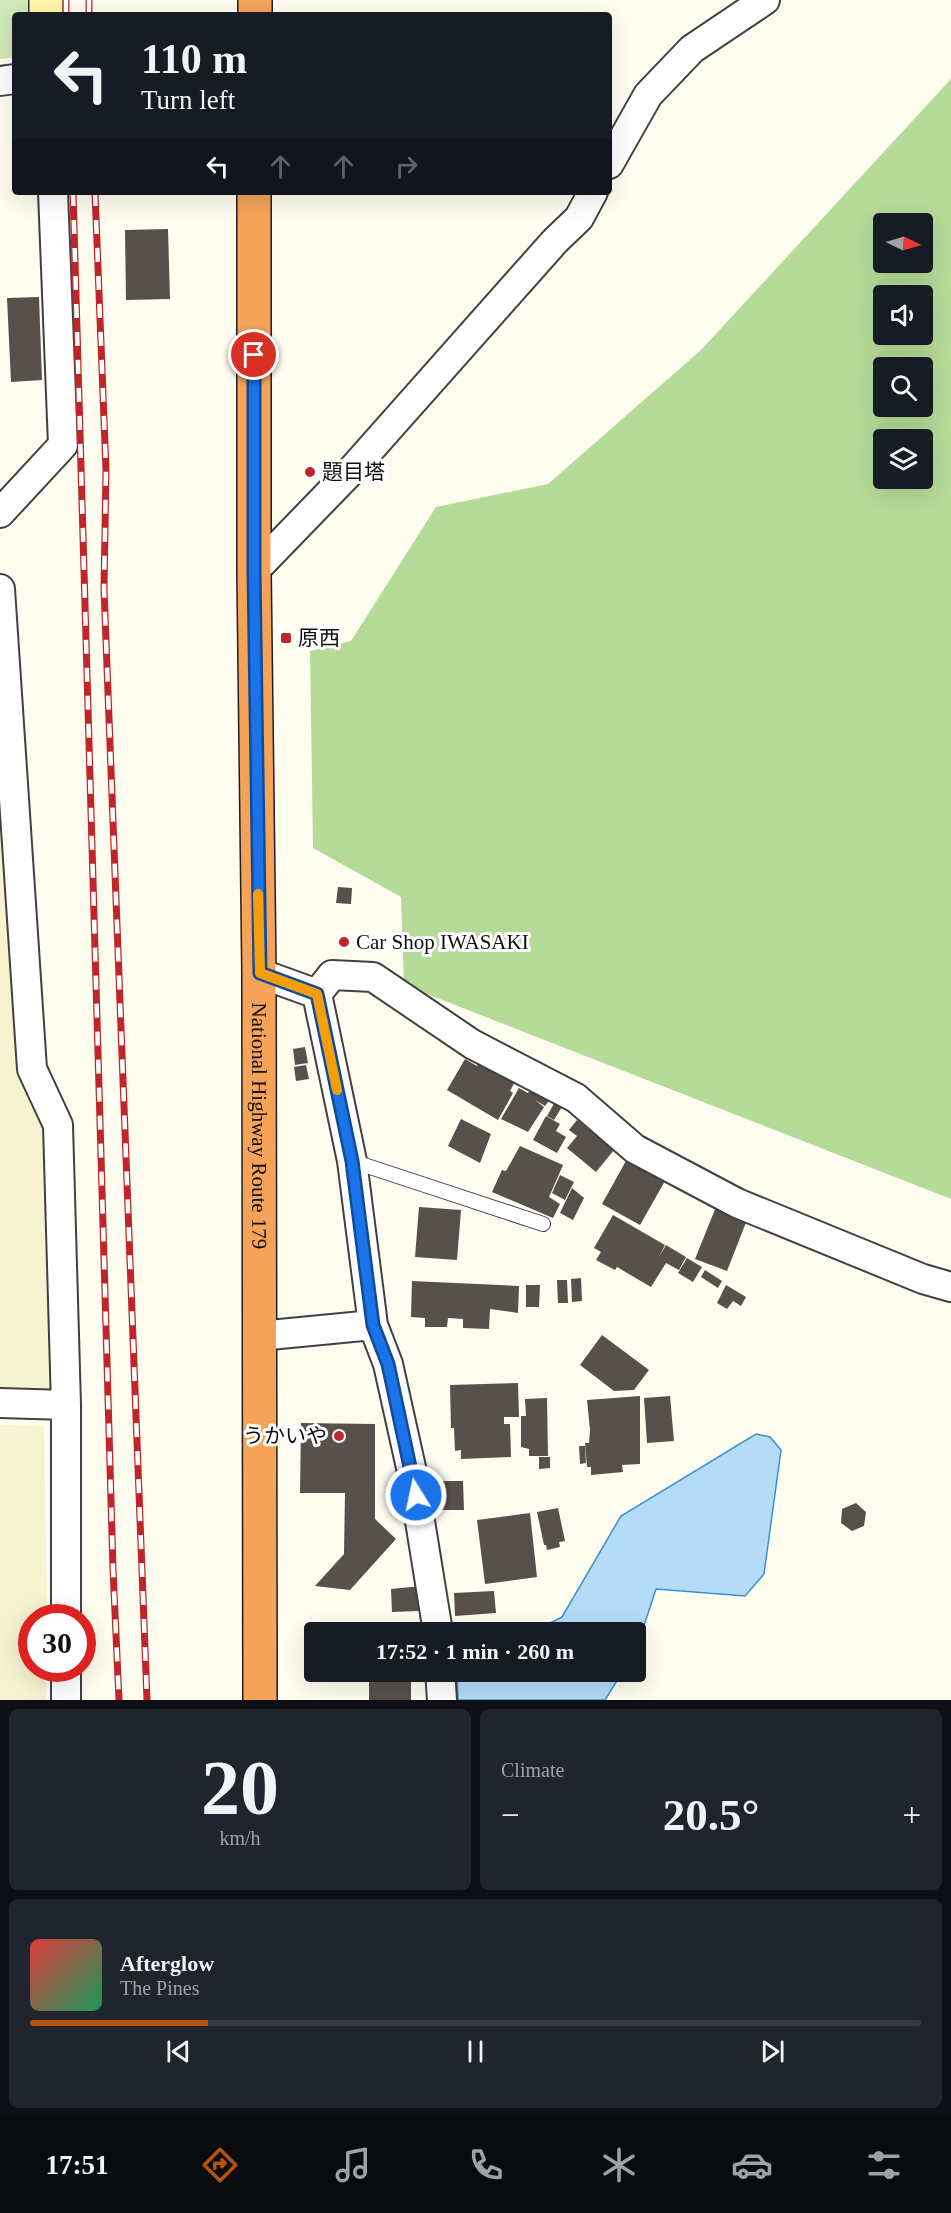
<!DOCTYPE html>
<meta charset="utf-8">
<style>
:root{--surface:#171b24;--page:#20242c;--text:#f1f3f6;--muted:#9ea1a6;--line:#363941;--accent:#b45309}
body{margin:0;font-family:"Times New Roman","Noto Sans JP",serif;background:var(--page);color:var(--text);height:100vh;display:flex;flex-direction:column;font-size:22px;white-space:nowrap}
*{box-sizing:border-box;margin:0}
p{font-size:20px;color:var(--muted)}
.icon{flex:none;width:33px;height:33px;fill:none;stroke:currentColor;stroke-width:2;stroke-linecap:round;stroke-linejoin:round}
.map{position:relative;height:1700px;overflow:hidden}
.drawer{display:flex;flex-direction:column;gap:9px;padding:9px;background:#0d0f14;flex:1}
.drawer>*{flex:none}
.top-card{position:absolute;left:12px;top:12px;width:600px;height:183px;border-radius:6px;box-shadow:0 6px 24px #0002;background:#171b24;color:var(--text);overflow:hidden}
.needle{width:39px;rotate:95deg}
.controls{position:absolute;left:873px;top:213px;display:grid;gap:12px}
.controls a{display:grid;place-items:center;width:60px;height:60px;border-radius:6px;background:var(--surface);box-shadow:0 6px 24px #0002;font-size:30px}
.speed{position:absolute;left:18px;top:1604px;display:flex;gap:12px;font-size:30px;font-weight:700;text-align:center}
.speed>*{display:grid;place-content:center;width:78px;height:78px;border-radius:50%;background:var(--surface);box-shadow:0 6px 24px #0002;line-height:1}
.speed .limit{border:9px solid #d22;background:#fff;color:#111}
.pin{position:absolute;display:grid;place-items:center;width:51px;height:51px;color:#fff;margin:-26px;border:3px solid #fff;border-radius:50%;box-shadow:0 2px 6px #0007}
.me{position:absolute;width:66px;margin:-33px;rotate:350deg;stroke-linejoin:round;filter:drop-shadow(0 0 4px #0008)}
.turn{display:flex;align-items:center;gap:21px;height:126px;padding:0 30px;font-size:27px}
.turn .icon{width:78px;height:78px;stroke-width:2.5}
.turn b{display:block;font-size:42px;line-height:51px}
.lanes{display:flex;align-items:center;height:57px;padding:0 30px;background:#0003;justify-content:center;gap:30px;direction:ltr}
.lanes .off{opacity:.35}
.big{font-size:45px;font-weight:600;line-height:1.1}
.drawer .tile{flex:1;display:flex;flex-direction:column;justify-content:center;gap:9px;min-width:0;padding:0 21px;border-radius:9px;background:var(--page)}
.drawer .dial{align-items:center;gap:0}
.dial b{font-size:78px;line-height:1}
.song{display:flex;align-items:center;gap:18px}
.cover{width:72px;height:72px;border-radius:9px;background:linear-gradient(135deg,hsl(0 70% 55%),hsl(150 70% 35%))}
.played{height:6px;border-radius:3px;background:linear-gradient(90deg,var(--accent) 20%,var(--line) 20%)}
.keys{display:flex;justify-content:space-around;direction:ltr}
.heat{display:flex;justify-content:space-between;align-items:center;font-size:33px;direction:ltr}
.drawer .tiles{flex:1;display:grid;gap:9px;grid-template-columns:1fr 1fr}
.tile:last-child{grid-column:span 2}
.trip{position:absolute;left:304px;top:1622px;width:342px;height:60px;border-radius:6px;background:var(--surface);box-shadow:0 6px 24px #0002;font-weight:600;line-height:60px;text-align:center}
.menu{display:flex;height:96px;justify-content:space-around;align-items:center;background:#090b0e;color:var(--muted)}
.menu .icon{width:42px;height:42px}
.menu .selected{color:var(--accent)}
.menu b{font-size:27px;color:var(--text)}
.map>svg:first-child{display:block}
.farmland{fill:#f5f3d0}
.green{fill:#d1eab9}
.forest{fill:#b5db98;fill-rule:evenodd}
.water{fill:#b4dcf7;stroke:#3a90ce;stroke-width:1.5}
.building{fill:#57504b}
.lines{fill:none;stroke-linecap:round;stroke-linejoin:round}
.lane-casing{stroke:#414141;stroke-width:16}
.street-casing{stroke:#414141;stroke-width:32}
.secondary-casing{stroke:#303030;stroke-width:36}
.highway-casing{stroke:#1f1f1f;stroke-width:36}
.lane{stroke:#fff;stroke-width:14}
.street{stroke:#fff;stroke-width:28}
.secondary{stroke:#fff7ab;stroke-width:33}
.highway{stroke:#f5a358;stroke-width:33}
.rail-casing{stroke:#c02529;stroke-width:7}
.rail{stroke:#fff;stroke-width:4.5;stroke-dasharray:14;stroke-linecap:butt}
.route-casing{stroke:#114b97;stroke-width:15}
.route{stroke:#1a73e8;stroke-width:10}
.slow{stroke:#f59e0b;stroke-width:10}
.poi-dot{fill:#c02529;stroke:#fff;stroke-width:2}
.labels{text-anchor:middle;stroke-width:6;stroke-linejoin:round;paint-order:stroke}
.poi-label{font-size:21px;fill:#0e0e0e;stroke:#fff;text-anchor:start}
.street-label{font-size:21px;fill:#0e0e0e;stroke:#fff}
</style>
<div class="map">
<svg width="951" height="1700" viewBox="0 0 951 1700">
<rect width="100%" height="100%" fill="#fffcf0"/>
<path class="farmland" d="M0,690L51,1116L56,1390H0Z
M0,1425L44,1426L47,1617H32V1668H46V1700H0Z"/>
<path class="green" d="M0,0H30L31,15H15V57L0,59Z"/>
<path class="forest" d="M951,79V1199L404,985L401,897L313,848L310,651L351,641L436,507L548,484L701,350ZM884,224H922V262H884ZM884,296H922V334H884ZM884,368H922V406H884ZM884,440H922V478H884Z"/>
<path class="water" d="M756,1434L770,1437L781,1450L764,1574L745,1596L656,1589L636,1650V1632H533L562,1617L621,1516Z
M457,1671H623L605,1700H458Z"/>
<path class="building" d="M168,229L170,299L126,300L125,230Z
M39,297L42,380L11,382L7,298Z
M338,887L352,888L351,904L336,903Z
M305,1047L308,1063L295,1065L293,1049Z
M481,1058L517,1078L510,1091L513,1093L498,1120L447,1090L465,1059L477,1066Z
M306,1065L309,1079L296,1081L294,1067Z
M533,1086L552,1097L545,1106L535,1100L544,1107L528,1132L501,1119L519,1088L528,1093Z
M556,1100L563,1105L554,1120L547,1116Z
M546,1116L560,1124L556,1131L566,1137L557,1153L533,1140Z
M461,1119L491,1134L480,1163L448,1146Z
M577,1120L614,1150L596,1172L567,1148L577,1136L569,1130Z
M520,1146L563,1165L549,1197L560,1204L553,1218L492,1192L502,1170L506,1171Z
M627,1159L665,1181L640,1225L602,1204Z
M560,1175L574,1182L565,1200L552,1193Z
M572,1188L584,1198L573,1220L560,1213Z
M419,1207L461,1210L457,1260L415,1257Z
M716,1207L747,1220L727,1271L695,1259Z
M613,1215L665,1245L659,1257L666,1245L686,1257L679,1270L666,1263L651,1287L617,1267L615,1270L596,1260L601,1252L594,1248Z
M687,1258L702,1267L693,1282L678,1273Z
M705,1270L722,1281L718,1288L701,1277Z
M581,1278L582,1301L572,1302L571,1279Z
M557,1280H567L568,1303H558Z
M412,1281L519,1286L518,1313L490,1309L489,1329L463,1328V1319L448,1318L447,1327H425V1318L411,1317Z
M526,1285H540L539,1307H526Z
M726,1285L746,1297L741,1306L733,1301L727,1309L717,1303Z
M602,1335L649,1370L634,1390L614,1391L580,1365Z
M518,1383L519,1417H504V1424H510L511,1457L461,1459V1450L455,1451L454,1428H451L450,1385Z
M640,1396V1464L622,1465L623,1472L591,1475V1467H587L585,1443H589L590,1430L587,1400Z
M670,1396L674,1441L647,1443L644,1398Z
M547,1398L548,1456H529V1449L521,1447V1416H526L525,1399Z
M301,1423L375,1424V1519L396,1539L350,1590L315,1586L344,1554L345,1493H300Z
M579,1446H585L586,1463L580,1464Z
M539,1457H550V1468L539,1469Z
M437,1481H463L464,1510H438Z
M856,1503L866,1512L864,1526L852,1531L841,1523L842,1509Z
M558,1508L565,1541L559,1542L560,1547L547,1550L546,1545H544L537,1512Z
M530,1513L537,1577L485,1584L477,1520Z
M421,1586L419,1611L392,1612L391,1589Z
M494,1591L496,1613L455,1616L454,1593Z
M307,1636H315V1671H337V1677L307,1678Z
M369,1671H411V1700H369Z"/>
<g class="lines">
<defs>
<path id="lane" d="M352,1161L543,1224"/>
<path id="street" d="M0,81L15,79
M609,164L648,95L692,49L765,0
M0,513L63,445L53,192
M254,571L350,472L555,241L579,218L593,192
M0,589L32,1069L58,1125L66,1405V1617
M259,973L317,994L352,1161L373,1325L388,1364L412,1472L438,1632
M317,994L332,975L373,977L472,1044L576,1098L635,1149L737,1203L923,1279L951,1287
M259,1336L373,1325
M0,1403L66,1405
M66,1668V1700
M440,1671L442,1700"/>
<path id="secondary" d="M46,0V15"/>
<g id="highway">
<path d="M255,15V0"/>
<path id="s1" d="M254,192V571L259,973L260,1700"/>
</g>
</defs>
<use href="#lane" class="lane-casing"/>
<use href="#street" class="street-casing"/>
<use href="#secondary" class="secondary-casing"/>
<use href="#highway" class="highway-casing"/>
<use href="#lane" class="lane"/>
<use href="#street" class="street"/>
<use href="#secondary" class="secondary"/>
<use href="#highway" class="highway"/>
<defs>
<path id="rail" d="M66,0V15
M89,0V15
M73,192L113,1569L119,1700
M95,192L106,470L104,589L147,1700"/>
</defs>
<use href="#rail" class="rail-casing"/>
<use href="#rail" class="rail"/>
</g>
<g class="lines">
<defs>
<path id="route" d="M254,355V571L260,973L317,994L352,1161L373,1325L388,1364L416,1495"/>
</defs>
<use href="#route" class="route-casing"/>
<use href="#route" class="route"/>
<path class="slow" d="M258,894L260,973L317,994L337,1090"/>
</g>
<g class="poi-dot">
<circle cx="310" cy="472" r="6"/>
<rect x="280" y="632" width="12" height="12" rx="3"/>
<circle cx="344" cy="942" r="6"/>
<circle cx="339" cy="1436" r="6"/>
</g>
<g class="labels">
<g class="poi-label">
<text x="322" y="479">題目塔</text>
<text x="298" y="645">原西</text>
<text x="356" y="949">Car Shop IWASAKI</text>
<text x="327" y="1443" text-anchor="end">うかいや</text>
</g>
<g class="street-label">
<text dy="7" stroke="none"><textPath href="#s1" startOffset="934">National Highway Route 179</textPath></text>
</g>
</g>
</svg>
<div class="controls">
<a><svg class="needle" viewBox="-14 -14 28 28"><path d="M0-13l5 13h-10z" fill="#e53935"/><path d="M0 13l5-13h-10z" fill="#9ea1a6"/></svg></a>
<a><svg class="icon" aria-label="sound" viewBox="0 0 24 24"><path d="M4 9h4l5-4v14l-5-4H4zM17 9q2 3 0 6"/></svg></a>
<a><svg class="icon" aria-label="search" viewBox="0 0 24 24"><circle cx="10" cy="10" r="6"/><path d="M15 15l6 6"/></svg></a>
<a><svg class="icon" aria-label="layers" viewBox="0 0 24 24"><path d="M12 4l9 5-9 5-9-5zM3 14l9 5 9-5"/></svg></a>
</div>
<div class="speed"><div class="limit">30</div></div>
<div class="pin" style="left:254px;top:355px;background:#d93025"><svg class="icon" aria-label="arrive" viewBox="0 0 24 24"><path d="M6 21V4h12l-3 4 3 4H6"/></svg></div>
<svg class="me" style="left:416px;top:1495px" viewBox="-20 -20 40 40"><circle r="17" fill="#1a73e8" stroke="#fff" stroke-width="3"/><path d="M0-11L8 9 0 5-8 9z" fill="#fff"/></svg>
<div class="trip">17:52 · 1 min · 260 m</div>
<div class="top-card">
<div class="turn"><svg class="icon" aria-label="left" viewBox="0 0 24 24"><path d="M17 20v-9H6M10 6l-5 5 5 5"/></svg><div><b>110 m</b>Turn left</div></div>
<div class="lanes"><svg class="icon" aria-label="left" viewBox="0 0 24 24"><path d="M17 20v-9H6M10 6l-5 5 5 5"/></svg><svg class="icon off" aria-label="ahead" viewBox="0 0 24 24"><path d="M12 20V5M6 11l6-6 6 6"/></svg><svg class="icon off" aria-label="ahead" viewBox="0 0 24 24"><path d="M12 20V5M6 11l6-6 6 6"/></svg><svg class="icon off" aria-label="right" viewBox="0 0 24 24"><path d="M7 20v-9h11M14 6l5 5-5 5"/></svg></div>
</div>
</div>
<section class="drawer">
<div class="tiles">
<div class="tile dial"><b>20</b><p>km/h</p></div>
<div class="tile"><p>Climate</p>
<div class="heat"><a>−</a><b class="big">20.5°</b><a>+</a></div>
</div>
<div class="tile">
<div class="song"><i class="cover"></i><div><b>Afterglow</b><p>The Pines</p></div></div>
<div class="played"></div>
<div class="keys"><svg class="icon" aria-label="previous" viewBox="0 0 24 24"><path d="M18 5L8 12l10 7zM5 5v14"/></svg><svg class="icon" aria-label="pause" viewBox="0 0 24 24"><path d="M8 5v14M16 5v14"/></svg><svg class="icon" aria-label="next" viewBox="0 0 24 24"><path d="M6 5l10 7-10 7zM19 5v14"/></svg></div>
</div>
</div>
</section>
<nav class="menu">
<b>17:51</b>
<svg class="icon selected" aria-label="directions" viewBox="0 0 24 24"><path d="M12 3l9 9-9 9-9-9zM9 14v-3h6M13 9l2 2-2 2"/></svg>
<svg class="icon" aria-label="music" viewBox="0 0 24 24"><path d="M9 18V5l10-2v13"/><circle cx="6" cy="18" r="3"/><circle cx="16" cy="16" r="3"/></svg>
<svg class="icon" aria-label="phone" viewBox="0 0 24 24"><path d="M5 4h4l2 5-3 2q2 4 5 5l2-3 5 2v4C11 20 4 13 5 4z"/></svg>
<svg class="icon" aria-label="climate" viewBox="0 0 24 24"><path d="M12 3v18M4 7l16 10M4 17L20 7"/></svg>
<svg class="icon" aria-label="car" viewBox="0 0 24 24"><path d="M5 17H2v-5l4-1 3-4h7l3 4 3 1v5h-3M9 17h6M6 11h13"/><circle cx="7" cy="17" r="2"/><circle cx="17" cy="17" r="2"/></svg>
<svg class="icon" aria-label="filters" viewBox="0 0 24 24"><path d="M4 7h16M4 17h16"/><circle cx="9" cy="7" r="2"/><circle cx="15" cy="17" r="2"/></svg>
</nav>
